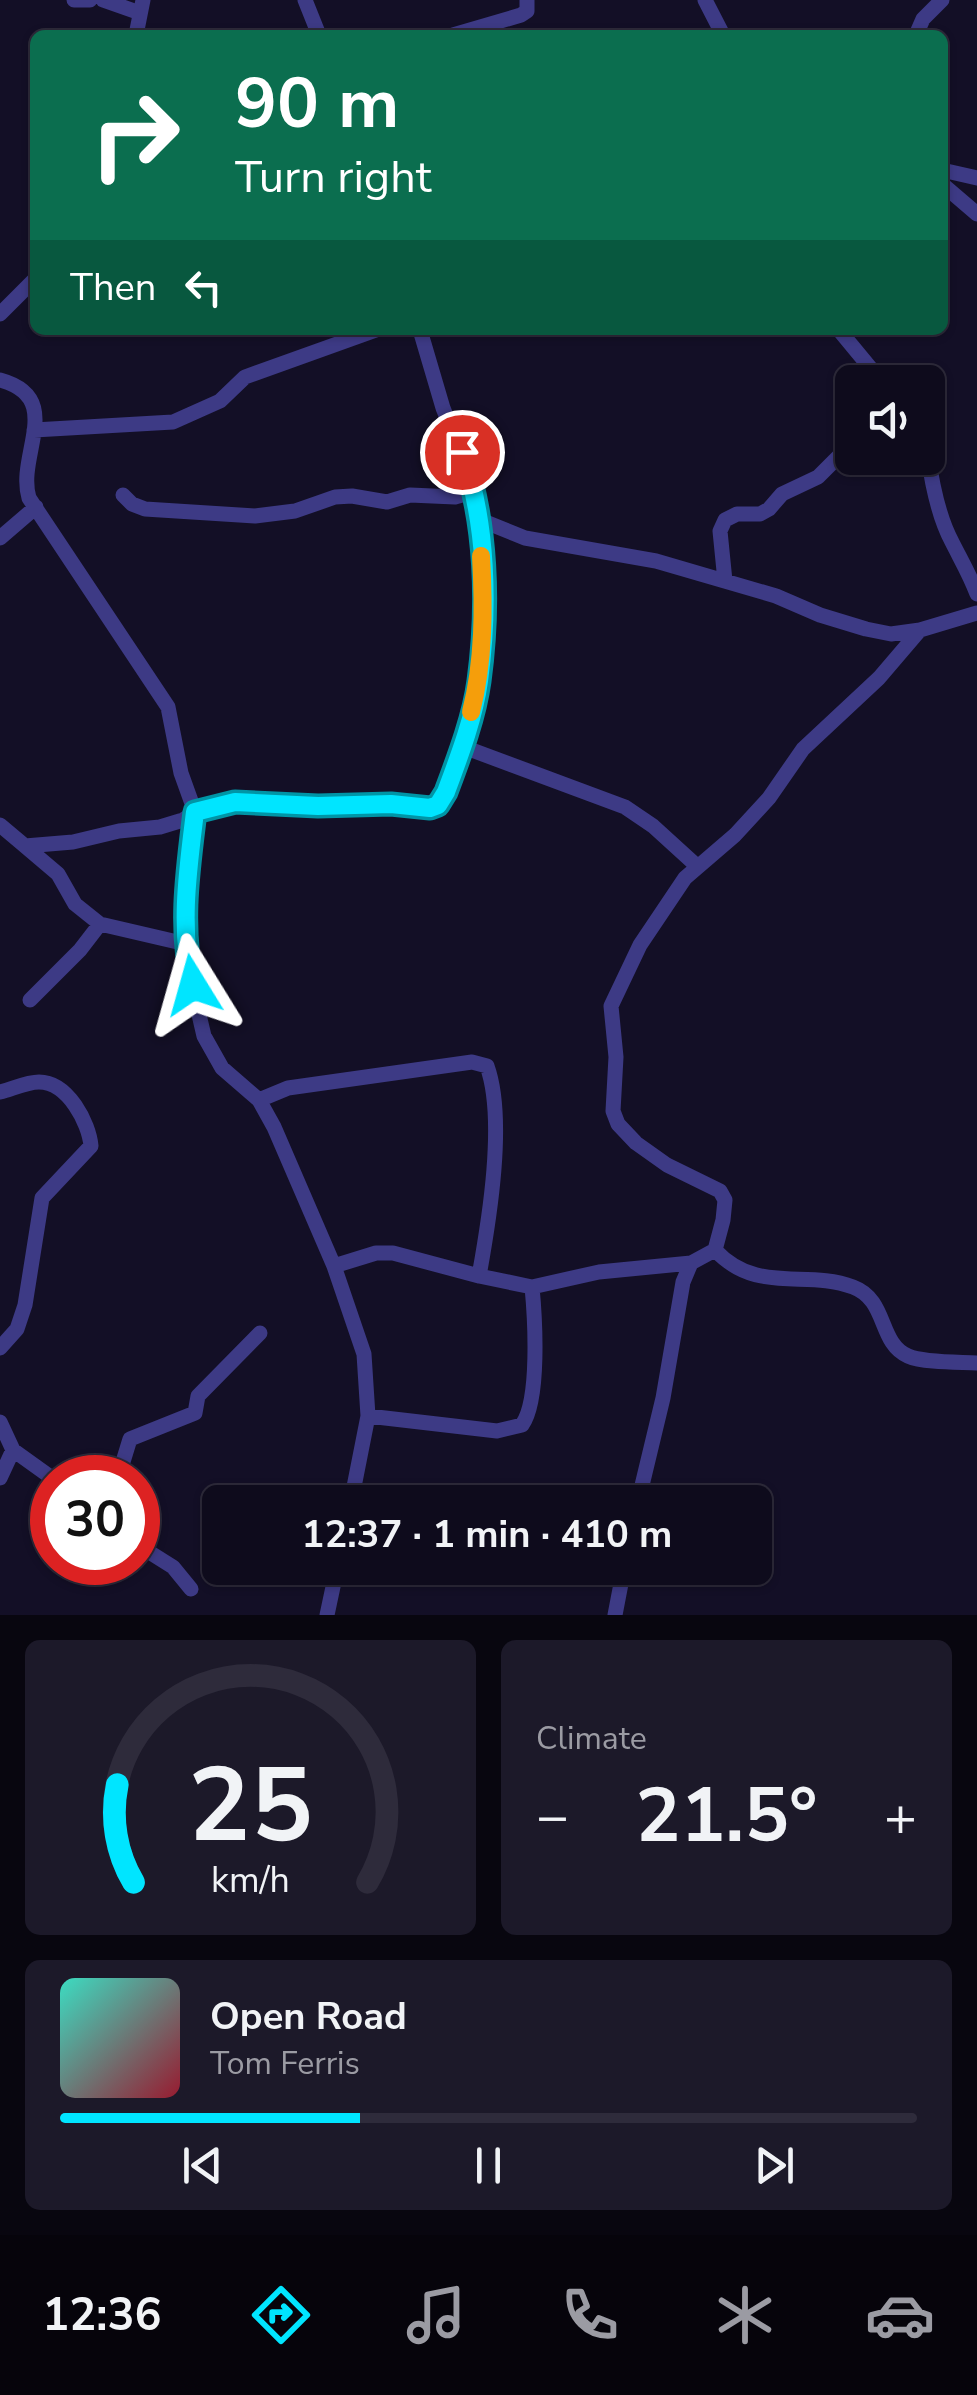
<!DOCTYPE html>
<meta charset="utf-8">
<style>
:root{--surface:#0e0b1c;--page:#1c1929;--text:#f1f3f6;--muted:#9b9ba3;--line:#2e2b3b;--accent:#00e5ff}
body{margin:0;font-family:"Nunito Sans",sans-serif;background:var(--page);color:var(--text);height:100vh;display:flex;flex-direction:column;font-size:38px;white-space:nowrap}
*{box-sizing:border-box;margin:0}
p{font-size:32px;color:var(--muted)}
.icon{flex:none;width:55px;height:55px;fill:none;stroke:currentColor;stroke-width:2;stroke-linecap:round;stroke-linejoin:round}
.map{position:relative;height:1615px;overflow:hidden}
.drawer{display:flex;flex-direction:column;gap:25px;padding:25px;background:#08060f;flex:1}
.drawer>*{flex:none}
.guide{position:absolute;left:30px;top:30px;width:918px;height:305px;border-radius:15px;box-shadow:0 2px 8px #0004,0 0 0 2px var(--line);background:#0b6e4f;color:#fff;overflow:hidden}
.controls{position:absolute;left:835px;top:365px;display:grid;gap:20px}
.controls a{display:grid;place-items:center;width:110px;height:110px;border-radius:15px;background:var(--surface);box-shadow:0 2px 8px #0004,0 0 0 2px var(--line);font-size:50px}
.speed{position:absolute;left:30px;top:1455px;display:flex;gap:20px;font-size:50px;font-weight:700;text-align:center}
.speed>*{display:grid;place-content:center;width:130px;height:130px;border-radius:50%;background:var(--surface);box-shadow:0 2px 8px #0004,0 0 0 2px var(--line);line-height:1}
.speed .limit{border:15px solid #d22;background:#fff;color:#111}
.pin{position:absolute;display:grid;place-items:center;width:85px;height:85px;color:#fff;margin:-42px;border:5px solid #fff;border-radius:50%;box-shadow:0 2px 10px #0007}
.me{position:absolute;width:110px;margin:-55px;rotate:352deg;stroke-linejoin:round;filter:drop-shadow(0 0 8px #0008)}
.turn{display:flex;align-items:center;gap:35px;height:210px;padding:0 40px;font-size:45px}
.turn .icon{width:130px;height:130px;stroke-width:2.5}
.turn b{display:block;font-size:70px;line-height:85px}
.then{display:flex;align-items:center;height:95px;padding:0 40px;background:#0003;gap:20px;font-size:38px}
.big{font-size:75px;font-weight:700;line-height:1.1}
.drawer .tile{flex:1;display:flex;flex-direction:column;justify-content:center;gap:15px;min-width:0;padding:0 35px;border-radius:15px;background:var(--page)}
.drawer .dial{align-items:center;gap:0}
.dial svg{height:260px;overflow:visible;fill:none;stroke:var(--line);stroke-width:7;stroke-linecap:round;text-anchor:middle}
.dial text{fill:var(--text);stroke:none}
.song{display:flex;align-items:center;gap:30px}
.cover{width:120px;height:120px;border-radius:15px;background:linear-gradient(135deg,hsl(170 70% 55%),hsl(350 70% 35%))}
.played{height:10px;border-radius:5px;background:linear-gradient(90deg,var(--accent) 35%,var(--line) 35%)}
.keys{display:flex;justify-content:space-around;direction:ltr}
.heat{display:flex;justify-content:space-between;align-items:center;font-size:55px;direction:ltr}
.drawer .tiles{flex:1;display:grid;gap:25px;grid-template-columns:1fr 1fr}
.tile:last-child{grid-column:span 2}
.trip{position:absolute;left:202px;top:1485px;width:570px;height:100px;border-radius:15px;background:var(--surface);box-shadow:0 2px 8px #0004,0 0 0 2px var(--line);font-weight:700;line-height:100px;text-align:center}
.tabs{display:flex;height:160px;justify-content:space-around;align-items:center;background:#06040b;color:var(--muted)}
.tabs .icon{width:70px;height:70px}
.tabs .selected{color:var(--accent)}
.tabs b{font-size:45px;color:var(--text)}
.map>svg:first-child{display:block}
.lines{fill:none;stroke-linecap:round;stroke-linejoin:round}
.minor{stroke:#3d3a85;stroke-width:15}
.route-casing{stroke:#0095a6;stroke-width:25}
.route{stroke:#00e5ff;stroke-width:18}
.slow{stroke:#f59e0b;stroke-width:18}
</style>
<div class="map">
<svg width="977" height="1615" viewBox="0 0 977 1615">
<rect width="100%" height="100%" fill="#130f26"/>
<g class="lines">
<path class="minor" d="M74,0H90
M103,0L140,13
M305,0L319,35
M705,0L723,35
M136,35L143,0
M453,35L521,15L527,11V0
M916,35L923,19L942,0
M942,170L977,178
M942,184L977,214
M0,314L35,279
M839,330L882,382
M0,380C66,398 16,455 29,498L168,707L181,773L195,812L185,900L186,959L204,1036L222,1068L259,1100L274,1127L334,1266L364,1354L368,1416L351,1502
M34,430L173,422L220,401L245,377L376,330
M928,455C932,484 938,516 952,542C961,560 970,575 977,594
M123,495L132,504L145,509L255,516L295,511L335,497L352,496L387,502L410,495L455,497L476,491
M478,519L525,538L656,561L776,596L820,615L866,629L891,634L920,630L977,613
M0,538L36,507
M725,581L720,531L725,520L737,514H760L769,509L782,494L818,477L852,443
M920,630L879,678L803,749L769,798L735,835L685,878L640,945L611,1006L616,1057L613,1111L618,1124L636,1143L667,1165L720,1191L725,1200L723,1220L715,1250C757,1295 806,1269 853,1287C888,1300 878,1343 908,1356C924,1363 959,1362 977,1363
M461,746L625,807L653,826L698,867
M0,825L25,846L73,842L119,831L160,827L183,820L195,812L235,802L318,806L391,804L430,808L438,805L455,769L478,684L483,598L476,491L443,408L420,330
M25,846L58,874L75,904L100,924L186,944
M30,1000L80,950L100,924
M0,1092C12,1089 27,1082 39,1082C68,1082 89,1123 91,1146L42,1198L25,1305L17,1329L0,1348
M259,1100L288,1088L472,1062L487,1066C506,1119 489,1221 479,1276L393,1253H376L334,1266
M532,1287L599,1272L691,1263
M368,1416L497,1431L522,1425C540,1400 535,1318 532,1287L479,1276
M0,1422L13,1450L52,1478
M0,1478L13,1450
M118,1478L130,1439L195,1413L198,1396L260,1333
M638,1502L663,1398L683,1282L691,1263L715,1250
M138,1545L173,1567L191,1589
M327,1615L337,1568
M615,1615L624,1568"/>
</g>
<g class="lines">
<defs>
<path id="route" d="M193,985C179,928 188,869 195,812L235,802L318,806L391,804L430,808L438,805L446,792C459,757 474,718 479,681C489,607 487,522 462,452"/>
</defs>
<use href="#route" class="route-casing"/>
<use href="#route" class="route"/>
<path class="slow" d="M471,712C484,661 484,608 481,556"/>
</g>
</svg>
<div class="controls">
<a><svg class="icon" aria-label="sound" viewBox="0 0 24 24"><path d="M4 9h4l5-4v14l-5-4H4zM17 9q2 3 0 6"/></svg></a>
</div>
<div class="speed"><div class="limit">30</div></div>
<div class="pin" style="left:462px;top:452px;background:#d93025"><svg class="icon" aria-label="arrive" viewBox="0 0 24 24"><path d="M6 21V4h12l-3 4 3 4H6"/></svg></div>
<svg class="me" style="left:193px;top:985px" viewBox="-20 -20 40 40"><path d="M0-17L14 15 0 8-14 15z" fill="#00e5ff" stroke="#fff" stroke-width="4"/></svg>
<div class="trip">12:37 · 1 min · 410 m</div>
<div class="guide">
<div class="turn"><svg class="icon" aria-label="right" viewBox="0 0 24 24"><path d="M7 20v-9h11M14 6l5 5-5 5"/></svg><div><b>90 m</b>Turn right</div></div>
<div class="then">Then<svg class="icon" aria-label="left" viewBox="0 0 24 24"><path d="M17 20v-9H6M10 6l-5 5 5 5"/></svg></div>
</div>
</div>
<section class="drawer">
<div class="tiles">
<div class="tile dial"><svg viewBox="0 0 100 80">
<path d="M14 69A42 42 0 1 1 86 69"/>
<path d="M14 69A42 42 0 0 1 9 39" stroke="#00e5ff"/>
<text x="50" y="56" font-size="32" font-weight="700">25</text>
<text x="50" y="72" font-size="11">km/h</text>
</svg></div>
<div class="tile"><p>Climate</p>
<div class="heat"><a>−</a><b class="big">21.5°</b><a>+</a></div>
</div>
<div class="tile">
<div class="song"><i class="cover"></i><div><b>Open Road</b><p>Tom Ferris</p></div></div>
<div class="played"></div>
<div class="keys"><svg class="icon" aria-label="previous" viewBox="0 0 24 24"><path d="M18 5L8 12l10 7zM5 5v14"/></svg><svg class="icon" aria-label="pause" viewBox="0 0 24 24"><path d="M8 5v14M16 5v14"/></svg><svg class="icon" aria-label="next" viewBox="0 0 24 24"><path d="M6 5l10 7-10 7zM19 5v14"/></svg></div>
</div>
</div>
</section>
<nav class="tabs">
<b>12:36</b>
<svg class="icon selected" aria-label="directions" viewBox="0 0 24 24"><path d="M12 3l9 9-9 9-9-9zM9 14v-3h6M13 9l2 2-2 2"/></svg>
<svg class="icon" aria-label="music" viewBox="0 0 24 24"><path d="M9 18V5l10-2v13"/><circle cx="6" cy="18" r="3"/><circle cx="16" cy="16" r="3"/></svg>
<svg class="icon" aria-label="phone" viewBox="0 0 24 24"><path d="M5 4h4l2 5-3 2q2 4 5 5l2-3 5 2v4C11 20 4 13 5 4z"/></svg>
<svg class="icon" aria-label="climate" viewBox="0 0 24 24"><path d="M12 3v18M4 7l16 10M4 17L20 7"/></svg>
<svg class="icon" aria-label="car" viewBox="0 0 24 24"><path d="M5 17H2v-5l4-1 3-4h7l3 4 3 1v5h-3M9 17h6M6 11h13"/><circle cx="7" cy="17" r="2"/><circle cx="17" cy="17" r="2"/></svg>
</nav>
